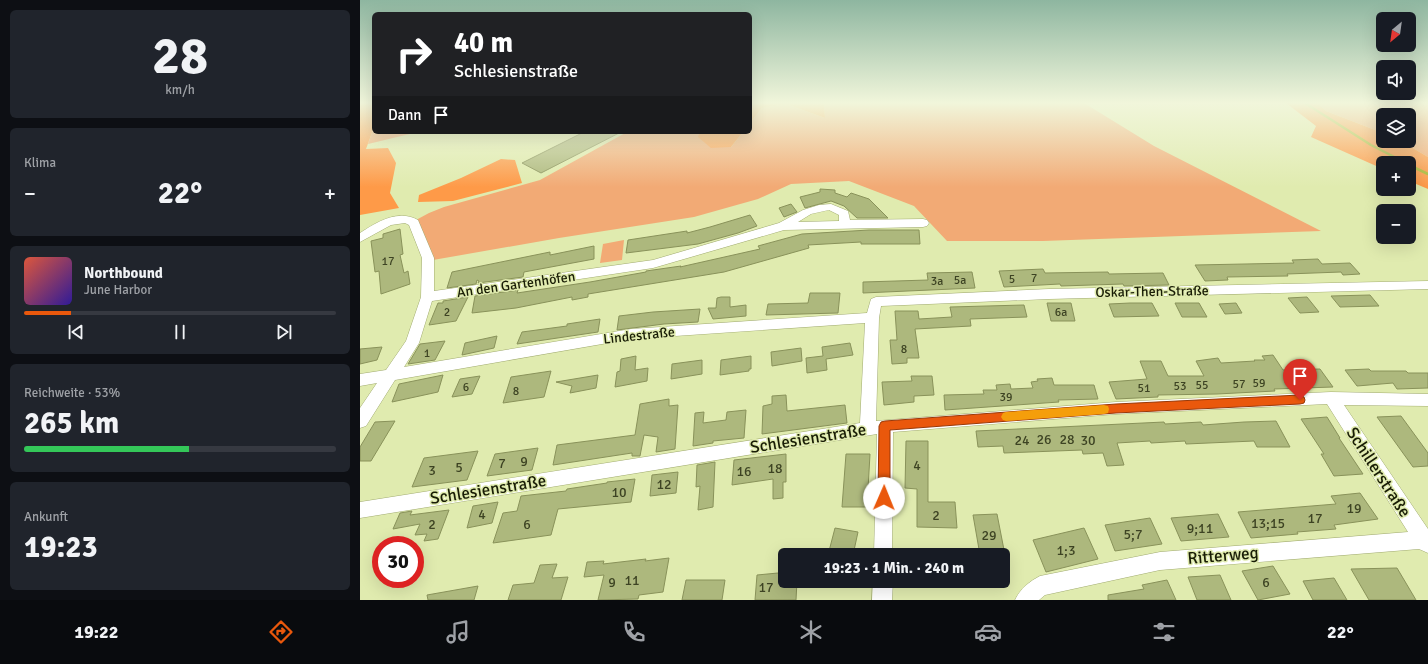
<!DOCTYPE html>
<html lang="de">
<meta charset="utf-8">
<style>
:root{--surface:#171b24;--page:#20242c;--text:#f1f3f6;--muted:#9ea1a6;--line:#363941;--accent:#ea580c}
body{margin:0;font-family:Signika,sans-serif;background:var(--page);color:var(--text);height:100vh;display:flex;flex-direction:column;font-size:15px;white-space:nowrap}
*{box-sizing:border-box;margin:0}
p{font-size:13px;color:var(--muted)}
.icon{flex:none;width:22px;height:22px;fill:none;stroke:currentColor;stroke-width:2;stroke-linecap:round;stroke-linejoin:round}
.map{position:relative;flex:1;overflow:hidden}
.side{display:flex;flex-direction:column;gap:10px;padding:10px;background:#0d0f14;width:360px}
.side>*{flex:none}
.top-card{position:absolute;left:12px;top:12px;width:380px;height:122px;border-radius:6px;box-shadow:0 4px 16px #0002;background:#202124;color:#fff;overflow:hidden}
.needle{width:26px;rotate:209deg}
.buttons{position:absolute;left:1016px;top:12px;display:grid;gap:8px}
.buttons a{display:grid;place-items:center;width:40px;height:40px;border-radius:6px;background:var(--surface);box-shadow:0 4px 16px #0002;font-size:20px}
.speed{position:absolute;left:12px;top:536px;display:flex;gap:8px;font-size:20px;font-weight:700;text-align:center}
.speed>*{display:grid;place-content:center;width:52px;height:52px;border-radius:50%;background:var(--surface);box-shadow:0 4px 16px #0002;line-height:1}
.speed .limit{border:6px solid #d22;background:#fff;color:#111}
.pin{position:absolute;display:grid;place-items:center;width:34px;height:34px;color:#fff;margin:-41px -17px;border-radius:50% 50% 50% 0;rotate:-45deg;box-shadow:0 0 4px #0007}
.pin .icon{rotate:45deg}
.me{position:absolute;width:44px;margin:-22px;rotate:1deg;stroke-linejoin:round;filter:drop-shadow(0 0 3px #0008)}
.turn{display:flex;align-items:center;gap:14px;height:84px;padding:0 16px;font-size:18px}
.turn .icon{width:52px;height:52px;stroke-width:2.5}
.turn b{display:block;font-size:28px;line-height:34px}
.then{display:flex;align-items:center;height:38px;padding:0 16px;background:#0003;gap:8px;font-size:15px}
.big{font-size:30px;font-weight:700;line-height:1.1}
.side .tile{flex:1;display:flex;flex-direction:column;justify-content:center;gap:6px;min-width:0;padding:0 14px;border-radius:6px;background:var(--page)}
.side .dial{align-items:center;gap:0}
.dial b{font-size:52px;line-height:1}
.song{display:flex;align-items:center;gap:12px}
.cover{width:48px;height:48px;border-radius:6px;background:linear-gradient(135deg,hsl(10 70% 55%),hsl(250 70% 35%))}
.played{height:4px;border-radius:2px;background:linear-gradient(90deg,var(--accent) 15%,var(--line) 15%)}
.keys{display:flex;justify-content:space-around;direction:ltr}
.heat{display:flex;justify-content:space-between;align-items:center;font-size:22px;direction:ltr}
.charge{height:6px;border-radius:3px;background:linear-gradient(90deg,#34c759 53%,var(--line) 0)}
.trip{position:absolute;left:418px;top:548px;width:232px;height:40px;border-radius:6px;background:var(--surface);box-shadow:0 4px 16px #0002;font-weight:700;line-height:40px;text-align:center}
.menu{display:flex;height:64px;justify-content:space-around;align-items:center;background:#090b0e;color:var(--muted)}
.menu .icon{width:28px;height:28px}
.menu .on{color:var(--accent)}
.menu b{font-size:18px;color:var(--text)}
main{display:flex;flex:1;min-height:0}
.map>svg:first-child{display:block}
.green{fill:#f2aa75}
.forest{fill:#fe9a48}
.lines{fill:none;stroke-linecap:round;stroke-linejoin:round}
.stream{stroke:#a8b935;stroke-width:2.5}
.building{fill:#adb87d;stroke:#89925a}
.minor-casing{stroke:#a1ab71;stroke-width:1}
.minor{fill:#fff;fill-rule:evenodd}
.route{fill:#ea580c;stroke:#983908}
.slow{fill:#f59e0b}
.labels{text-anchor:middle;stroke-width:3;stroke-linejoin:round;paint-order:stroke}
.number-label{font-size:12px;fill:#3d4323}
.street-label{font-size:14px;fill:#181c05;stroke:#e0ebaf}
.near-number-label{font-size:14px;fill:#3d4323}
.near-street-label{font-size:17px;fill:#181c05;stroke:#e0ebaf}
</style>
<main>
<section class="side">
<div class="tile dial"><b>28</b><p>km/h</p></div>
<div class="tile"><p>Klima</p>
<div class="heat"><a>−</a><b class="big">22°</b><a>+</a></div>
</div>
<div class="tile">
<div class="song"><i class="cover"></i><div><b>Northbound</b><p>June Harbor</p></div></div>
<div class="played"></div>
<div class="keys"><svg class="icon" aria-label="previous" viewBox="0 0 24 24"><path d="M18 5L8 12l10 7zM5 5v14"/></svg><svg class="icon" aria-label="pause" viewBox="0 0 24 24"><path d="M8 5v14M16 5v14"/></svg><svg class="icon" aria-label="next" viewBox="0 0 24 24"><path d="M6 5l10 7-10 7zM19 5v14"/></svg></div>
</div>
<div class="tile"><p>Reichweite · 53%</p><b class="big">265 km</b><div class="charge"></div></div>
<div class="tile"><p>Ankunft</p><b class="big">19:23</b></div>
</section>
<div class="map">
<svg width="1068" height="600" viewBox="0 0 1068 600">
<rect width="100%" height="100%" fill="#e0ebaf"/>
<path class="green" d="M464,103H724L794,146L961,231L683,241H587L554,206L489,181L431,184L398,199L334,217L199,238L73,260L56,220L69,213L84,207L180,180L267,132H340L339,137L371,147L383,132H390V123L402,108L426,104L465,118Z
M957,103H1068V157L1041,141H1049V115H1023V133L966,111Z
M14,127V132H58L8,144Z
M264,240L262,260L240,263L243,244Z"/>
<path class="forest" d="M0,103H14V127L6,149L28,148L36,163L30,193L39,208L0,215Z
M390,103H464L465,118L426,104L402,108L390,123Z
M926,103H957L966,111L1023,133V141H1041L1068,157V189L1049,181V163H1023V169L951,137L956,126Z
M340,132H383L371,147L351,148L338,137Z
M141,159L155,160L162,183L93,201L58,202L59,195L101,178Z"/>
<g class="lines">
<path class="stream" d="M945,103L1011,145L1046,163
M1049,165L1068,174"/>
</g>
<path class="building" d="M224,132H261L181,173L162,163Z
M460,189L475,190V193L487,197L491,193L509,199L528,218H497L484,206L471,201L445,208L440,197L460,192Z
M431,204L437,212L424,217L419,208Z
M390,215L397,226L378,233L338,244L266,253L268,240L327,231V233L350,227Z
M40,229L43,254L40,255L44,273L48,271L50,284L21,294L19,271L15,272L11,241L23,238V234Z
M509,230H559L560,244H501V242L448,245L449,248L364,272L228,294V297L212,300V297L156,308L112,313L115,296L158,290L157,293L230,282L286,272V271L321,266L320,267L400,249L398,246L442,234Z
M234,246V259L164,272L163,277L118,283L119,281L117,280L116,284L87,288L92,272L190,252V255Z
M958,259L962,264L990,263L1000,274L983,275L981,272L927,274L928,276L867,277L868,280L845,281L835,265L934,263L932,260Z
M683,269L685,273L748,272L749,274L803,273L809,285L764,286L763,284L701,286L700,284L644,287L639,271Z
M612,272L615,288L503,293V282L568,280L567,273Z
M450,293H480L478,313L406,315L408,304L448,303Z
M1010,295L1019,306L980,307L971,296Z
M108,297L96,321L69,325L78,303H83V301Z
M361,297H370V307L386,305V316L353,319L348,308H356L357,298Z
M947,297L959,312L940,313L928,298Z
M687,303H711L715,321H691Z
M770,303H792L799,316L754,317L749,304Z
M815,303H839L847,317H822Z
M876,303L882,313L865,314L859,304Z
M664,305L667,317L610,319L611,326L555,329L559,358H547V363L532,364L530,340H537L535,311H558L559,319L592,317L590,307Z
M340,309L338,322L304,324L257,330L259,316L293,312Z
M240,319L238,332L157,344L162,332L207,326V324Z
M137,336L134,348L102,355L105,343Z
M85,341L75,360L48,364L60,344Z
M490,343L493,355L466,359L467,370L447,373L446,358L463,356L462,347Z
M22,347L17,360L0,364V349Z
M441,348L442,361L412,366L411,352Z
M913,355L923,370L960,369L973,387L914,389L915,391L857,394L798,395V397L756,399L749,382L787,379L780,361H801L808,376H844L836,361L858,358L861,363L895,361L894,360H905L902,356Z
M276,356L275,370L288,368L287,381L255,387L257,372L260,371L261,359Z
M391,356V369H389V371L360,375L361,360Z
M342,360V374L311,379L312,364Z
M1009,369L1011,371H1046L1048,373H1068V388L1037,389L1033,383L997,386L985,370Z
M191,371L184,397L143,403L151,377Z
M83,375L78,392L32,402L39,384Z
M238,375L236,388L210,393L212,386L196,382Z
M120,376L112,394L92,397L100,379Z
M551,376H572L574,395L554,396V402L524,405L522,382L552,381Z
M692,378L694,385H734L738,399L698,400L699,402L585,410L584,395L624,394L623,390H637L636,385L650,384L651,389L673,388L671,382L678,381L677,379Z
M426,395L427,411L485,405L487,423L402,434L403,406L412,404V396Z
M309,399V406L318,405L315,449L296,452L298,437L284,435L280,456H272V453L193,465L197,445L275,435L280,404Z
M386,410L384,438L353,441V443L333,446L335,413L344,412L343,423L366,420L367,412Z
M1041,416L1068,453V466L1053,467L1017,417Z
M967,417L980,438H979L1003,474L974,476L961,454H964L941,419Z
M35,421L11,461H0V447L15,422Z
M916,421L930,447H897L894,441L826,444L825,441L791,443L790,441L757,443L764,465L747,466L743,453L723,454L722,450L644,453L643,446L618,447L616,431L804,422L805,424L841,422L843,425L884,422Z
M546,441H568V502H595L597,528L557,527V489L545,488Z
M178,448L172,470L127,476L135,454Z
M118,451L107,480L52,487L64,458Z
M426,454V482H423V498L413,499V479L372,485L374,460Z
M486,454H510L507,507H482Z
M355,462L353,507L338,510L340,486L336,487L337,465Z
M318,472L316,493L290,496L292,475Z
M275,479L271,502L198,509L191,535L133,543L143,513L157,511L161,496L206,491L207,489L247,483V482Z
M1000,493L1018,519L974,525L976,529L937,532L938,534L891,538L878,512L976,504L971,496Z
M138,502L132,523L107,528L113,506Z
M89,510L78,539L64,541L67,534L55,535L60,524L33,529L40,513L52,511L50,515Z
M637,514L645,555H620L613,515Z
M858,514L869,537L821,541L811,518Z
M790,518L802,544L755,551L745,525Z
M475,528L498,532L493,555H468Z
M724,528L738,559L686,572L673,540Z
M309,558L303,592L279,595L278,599L238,600L244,575L224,577L227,562L244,561L243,564L286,559L285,561Z
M197,564L192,578L208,577L201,600H148L153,585L174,583L180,565Z
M913,566L930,594L898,600L882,571Z
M1037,568L1056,600H1009L991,569Z
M418,573H425V581H437L436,600H395L397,575Z
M860,575L871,600H837L828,577Z
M974,578L987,600H953L943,581Z
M326,580H365L362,600H322Z
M807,580L816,600H748V595L784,589L782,585Z
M118,586L114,600H68L67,595Z"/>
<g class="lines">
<defs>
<path id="minor" d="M471,204L488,211L490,220L563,219L567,220L569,223L567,226L563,227L424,230L293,268L72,301L59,343L44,367L271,329L507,313L511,299L516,297L689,289L1068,281V289L689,299L521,306L519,318L516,421L756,402L971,392L1068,394V406L984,405L1068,529V553L1059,549L800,570L685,595L679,600H655C660,589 670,581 680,576L800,552L1048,532L967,404L756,414L533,432L532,555H514L517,434L0,518V502L500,423L505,323L271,339L35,380L6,426L0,428V408L17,383L0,386V374L26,370L46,341L61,297L62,258L49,225L45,223L31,225L0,242V233C17,222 38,209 58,220L74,258V291L293,260L419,223L443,210L459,205ZM469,210L479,215V221L438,222L451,214Z
M513,581H533L532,600H512Z"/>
</defs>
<use href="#minor" class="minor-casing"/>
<use href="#minor" class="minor"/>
</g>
<linearGradient id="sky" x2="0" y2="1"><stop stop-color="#8eb6a0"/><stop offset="0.55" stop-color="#f1f6db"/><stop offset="1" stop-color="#f1f6db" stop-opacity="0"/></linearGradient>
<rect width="1068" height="187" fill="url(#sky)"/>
<path class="route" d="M940,395L944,397L945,400L944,403L940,404L756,413L530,430V498L528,502L524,503L519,502L518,498L519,426L521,422L525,421L756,404Z"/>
<path class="slow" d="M744,405L748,406L749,409L748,413L744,414L646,421L643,420L641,417L643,413L646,412Z"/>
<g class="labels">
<g class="number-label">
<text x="28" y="265">17</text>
<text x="674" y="282">7</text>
<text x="652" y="283">5</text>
<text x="600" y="284">5a</text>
<text x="577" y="285">3a</text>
<text x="87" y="316">2</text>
<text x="701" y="316">6a</text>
<text x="544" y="353">8</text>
<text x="67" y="357">1</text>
<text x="899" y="387">59</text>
<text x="879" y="388">57</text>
<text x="842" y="389">55</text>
<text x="820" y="390">53</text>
<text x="106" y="391">6</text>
<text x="784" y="392">51</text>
<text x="156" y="395">8</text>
<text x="646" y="401">39</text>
</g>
<g class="street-label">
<text transform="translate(156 284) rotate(-8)" y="5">An den Gartenhöfen</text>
<text transform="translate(792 291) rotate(-1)" y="5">Oskar-Then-Straße</text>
<text transform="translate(279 335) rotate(-6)" y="5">Lindestraße</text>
</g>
<g class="near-number-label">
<text x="684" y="444">26</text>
<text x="707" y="444">28</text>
<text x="662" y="445">24</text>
<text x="728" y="445">30</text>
<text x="164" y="466">9</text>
<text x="142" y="468">7</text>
<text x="557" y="470">4</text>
<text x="99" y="472">5</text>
<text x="415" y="473">18</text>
<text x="72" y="475">3</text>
<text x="384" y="476">16</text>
<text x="304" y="489">12</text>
<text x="259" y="497">10</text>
<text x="994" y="513">19</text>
<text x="122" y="519">4</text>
<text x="576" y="520">2</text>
<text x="955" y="523">17</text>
<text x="908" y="528">13;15</text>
<text x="72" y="529">2</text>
<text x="167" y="529">6</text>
<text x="840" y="533">9;11</text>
<text x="773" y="539">5;7</text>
<text x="629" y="540">29</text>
<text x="706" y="555">1;3</text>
<text x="272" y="585">11</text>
<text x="252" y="587">9</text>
<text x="906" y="587">6</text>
<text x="406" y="592">17</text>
</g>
<g class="near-street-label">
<text transform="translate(448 438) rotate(-9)" y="6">Schlesienstraße</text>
<text transform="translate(1019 472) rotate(57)" y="6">Schillerstraße</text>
<text transform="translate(128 489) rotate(-9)" y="6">Schlesienstraße</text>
<text transform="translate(863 555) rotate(-5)" y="6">Ritterweg</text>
</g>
</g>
</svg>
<div class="buttons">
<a><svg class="needle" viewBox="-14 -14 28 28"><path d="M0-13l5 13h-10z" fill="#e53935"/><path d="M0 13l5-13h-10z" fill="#9ea1a6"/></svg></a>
<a><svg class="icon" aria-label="sound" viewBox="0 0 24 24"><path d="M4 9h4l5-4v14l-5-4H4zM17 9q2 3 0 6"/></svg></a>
<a><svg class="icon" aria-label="layers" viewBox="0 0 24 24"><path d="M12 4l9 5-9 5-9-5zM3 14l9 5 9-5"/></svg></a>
<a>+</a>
<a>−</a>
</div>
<div class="speed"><div class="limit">30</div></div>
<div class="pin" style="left:940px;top:400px;background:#d93025"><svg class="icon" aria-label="arrive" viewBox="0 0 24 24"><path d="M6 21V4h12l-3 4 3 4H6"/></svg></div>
<svg class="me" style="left:524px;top:498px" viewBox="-20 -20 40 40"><circle r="19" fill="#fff"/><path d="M0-13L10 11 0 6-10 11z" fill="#ea580c"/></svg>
<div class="trip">19:23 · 1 Min. · 240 m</div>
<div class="top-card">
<div class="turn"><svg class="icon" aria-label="right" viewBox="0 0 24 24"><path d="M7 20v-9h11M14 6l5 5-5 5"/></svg><div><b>40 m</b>Schlesienstraße</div></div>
<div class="then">Dann<svg class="icon" aria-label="arrive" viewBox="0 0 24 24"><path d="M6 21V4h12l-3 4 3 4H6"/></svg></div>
</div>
</div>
</main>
<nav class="menu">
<b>19:22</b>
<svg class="icon on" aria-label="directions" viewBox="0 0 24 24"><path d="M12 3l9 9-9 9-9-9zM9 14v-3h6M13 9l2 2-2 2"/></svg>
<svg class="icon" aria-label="music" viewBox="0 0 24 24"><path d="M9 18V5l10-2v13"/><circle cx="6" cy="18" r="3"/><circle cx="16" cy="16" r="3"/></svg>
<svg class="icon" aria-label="phone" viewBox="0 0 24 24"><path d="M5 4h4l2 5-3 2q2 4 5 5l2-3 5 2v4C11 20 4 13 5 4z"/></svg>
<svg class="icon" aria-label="climate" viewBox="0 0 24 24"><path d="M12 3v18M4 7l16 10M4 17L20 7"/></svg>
<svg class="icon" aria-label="car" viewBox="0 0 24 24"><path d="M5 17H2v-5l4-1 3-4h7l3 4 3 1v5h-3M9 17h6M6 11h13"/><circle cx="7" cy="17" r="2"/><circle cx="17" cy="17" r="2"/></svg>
<svg class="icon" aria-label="filters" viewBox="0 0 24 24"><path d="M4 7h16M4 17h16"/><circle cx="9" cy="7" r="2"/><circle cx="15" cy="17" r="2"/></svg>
<b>22°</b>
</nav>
